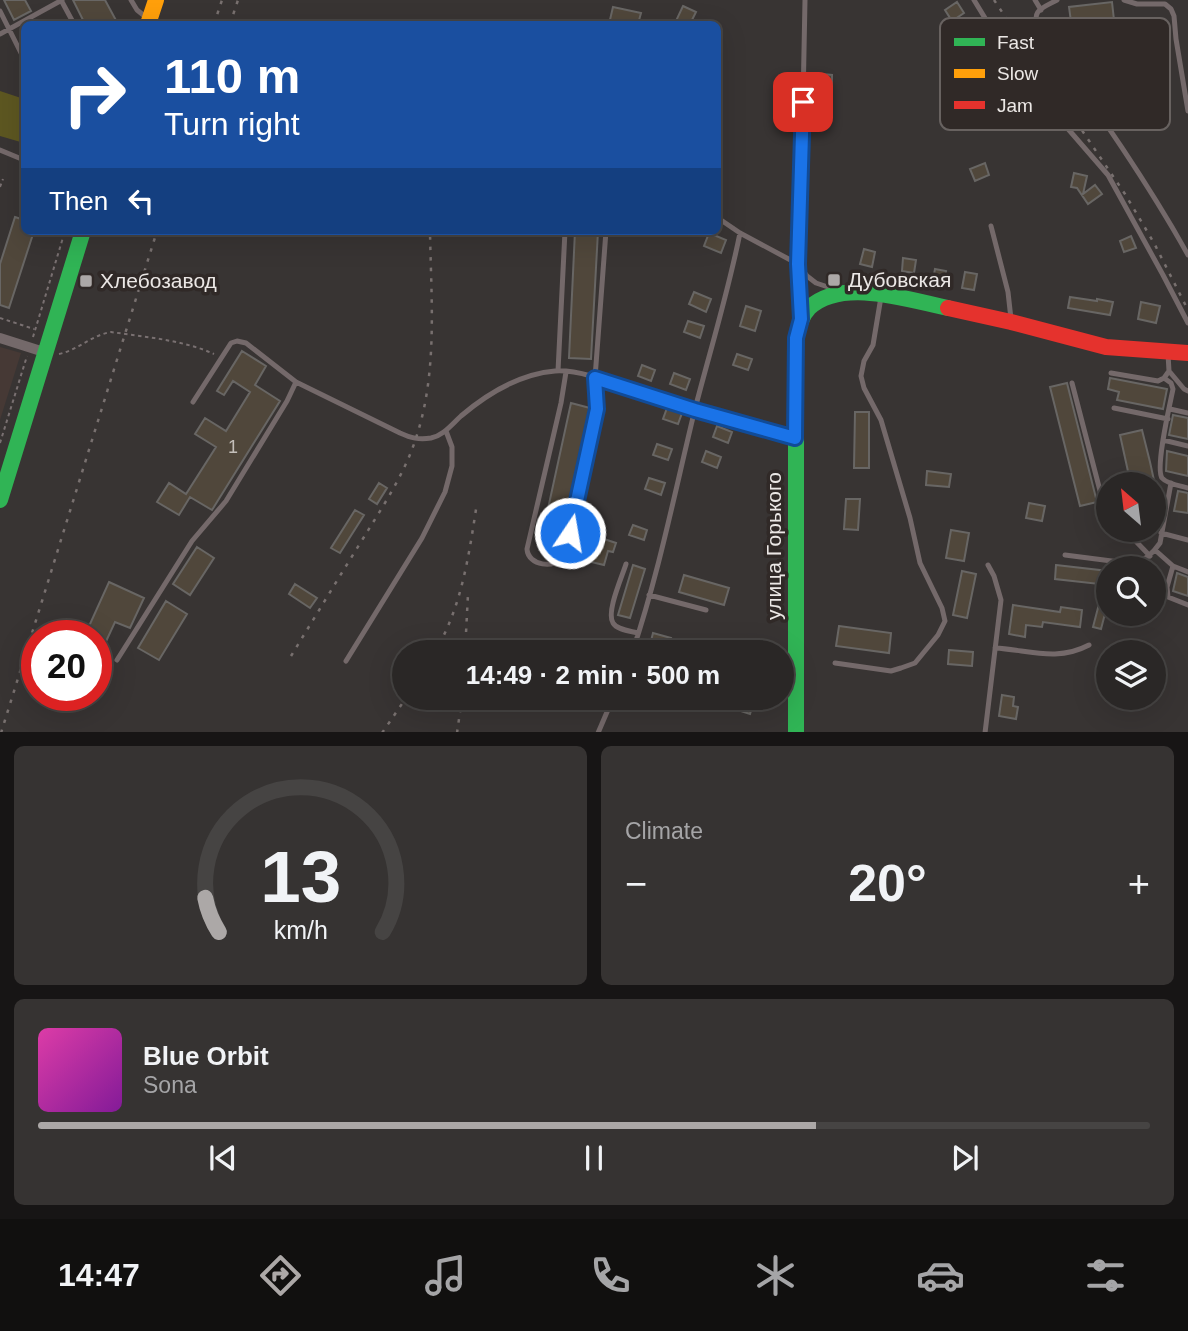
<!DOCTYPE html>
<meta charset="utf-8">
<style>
:root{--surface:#2a2726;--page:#363332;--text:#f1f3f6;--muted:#a5a5a7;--line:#464443;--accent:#aca8a7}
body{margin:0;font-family:Arial,sans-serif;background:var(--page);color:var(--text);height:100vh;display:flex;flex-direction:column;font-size:26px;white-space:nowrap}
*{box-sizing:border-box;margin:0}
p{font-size:23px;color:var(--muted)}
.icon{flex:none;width:38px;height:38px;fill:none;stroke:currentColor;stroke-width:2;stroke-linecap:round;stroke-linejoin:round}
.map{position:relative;height:732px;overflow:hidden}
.side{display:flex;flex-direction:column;gap:14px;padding:14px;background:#171515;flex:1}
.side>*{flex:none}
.hud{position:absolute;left:21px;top:21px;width:700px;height:214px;border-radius:10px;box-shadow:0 7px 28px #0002,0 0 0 2px var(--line);background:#1a4fa0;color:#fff;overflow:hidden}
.needle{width:46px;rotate:332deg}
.buttons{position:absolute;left:1096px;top:472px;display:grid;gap:14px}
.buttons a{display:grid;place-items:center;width:70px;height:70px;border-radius:50%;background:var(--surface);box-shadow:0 7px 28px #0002,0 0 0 2px var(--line);font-size:35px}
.speed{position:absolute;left:21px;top:620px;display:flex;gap:14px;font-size:35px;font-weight:700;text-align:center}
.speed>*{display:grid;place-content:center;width:91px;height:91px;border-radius:50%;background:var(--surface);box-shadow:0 7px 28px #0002,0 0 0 2px var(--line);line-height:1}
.speed .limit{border:10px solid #d22;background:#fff;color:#111}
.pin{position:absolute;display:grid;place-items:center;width:60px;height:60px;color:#fff;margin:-30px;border-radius:14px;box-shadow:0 4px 10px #0006}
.me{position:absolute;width:77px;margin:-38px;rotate:12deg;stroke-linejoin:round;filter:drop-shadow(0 0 5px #0008)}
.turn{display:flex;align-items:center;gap:24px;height:147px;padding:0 28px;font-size:32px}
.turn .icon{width:91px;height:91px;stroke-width:2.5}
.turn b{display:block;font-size:49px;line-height:60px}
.then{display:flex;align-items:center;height:66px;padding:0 28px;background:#0003;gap:14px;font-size:26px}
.big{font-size:52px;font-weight:700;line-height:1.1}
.side .widget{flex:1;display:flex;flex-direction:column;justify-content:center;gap:10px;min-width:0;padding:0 24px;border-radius:10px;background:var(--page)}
.side .dial{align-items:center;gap:0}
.dial svg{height:182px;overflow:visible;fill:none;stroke:var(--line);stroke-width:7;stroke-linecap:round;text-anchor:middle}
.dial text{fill:var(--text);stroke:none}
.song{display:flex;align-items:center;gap:21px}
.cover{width:84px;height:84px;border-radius:10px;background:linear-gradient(135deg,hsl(320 70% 55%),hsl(290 70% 35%))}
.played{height:7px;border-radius:4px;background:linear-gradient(90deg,var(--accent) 70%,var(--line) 70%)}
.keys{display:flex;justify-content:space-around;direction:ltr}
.heat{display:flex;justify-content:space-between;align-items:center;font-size:38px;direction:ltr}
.side .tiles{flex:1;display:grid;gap:14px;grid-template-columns:1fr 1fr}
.widget:last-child{grid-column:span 2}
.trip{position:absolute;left:392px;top:640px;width:402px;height:70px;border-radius:35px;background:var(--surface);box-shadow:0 7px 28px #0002,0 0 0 2px var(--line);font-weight:700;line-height:70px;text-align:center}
.tabs{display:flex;height:112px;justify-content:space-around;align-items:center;background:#11100f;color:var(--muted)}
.tabs .icon{width:49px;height:49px}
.tabs .on{color:var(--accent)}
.tabs b{font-size:32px;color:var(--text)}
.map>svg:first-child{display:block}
.built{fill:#463935}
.green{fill:#5d5721}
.building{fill:#50473b;stroke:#686664;stroke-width:2}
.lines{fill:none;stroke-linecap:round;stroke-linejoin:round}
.path{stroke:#797071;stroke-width:2;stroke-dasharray:3.5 3.5;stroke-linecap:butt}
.lane{stroke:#74696a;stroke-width:5}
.street{stroke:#74696a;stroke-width:10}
.fast{stroke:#30b455;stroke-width:16}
.slow{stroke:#ff9f0a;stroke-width:16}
.jam{stroke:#e5322d;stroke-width:16}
.rail{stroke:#78706f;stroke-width:2.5;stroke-dasharray:3.5 7;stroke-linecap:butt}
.route-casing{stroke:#114b97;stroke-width:18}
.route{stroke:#1a73e8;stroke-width:12}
.poi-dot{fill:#aca8a7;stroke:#302927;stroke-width:2.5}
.labels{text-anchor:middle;stroke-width:7;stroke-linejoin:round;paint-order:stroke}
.number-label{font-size:18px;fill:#c4bfba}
.poi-label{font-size:21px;fill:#ebe7e5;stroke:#302927;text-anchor:start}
.street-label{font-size:21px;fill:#ebe7e5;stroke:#302927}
.key{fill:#302927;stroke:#686260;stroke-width:2}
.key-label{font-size:19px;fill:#ebe7e5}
</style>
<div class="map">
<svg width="1188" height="733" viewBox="0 0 1188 733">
<rect width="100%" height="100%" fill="#383433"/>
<path class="built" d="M0,347L21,353L0,420Z"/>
<path class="green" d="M0,91L24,99V143L0,136Z"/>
<path class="building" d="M4,0H25L31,11L14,20Z
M73,0H105L118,24H85Z
M957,2L964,13L952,21L945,10Z
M1112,2L1116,38L1074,44L1069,7Z
M683,6L696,12L690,24H679L675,23Z
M613,7L641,13L638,24H609Z
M822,74L832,75V89H829L827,111L817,110L818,100H821Z
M985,163L989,175L975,181L970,169Z
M1074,173L1087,176L1083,194L1095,185L1102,194L1088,204L1077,188L1071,187Z
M15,217L24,220V231H34L9,308L0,305V264Z
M575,231H598L591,359L569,358Z
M709,233L726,240L721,253L704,246Z
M1131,236L1136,248L1124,252L1120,241Z
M864,249L875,252L872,267L860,264Z
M903,258L916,260L914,273L902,271Z
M935,269L946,271L944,287L932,285Z
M965,272L977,274L974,290L962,288Z
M694,292L711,299L706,312L689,304Z
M1070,297L1097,301V299L1113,302L1110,315L1068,308Z
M1141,302L1160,306L1156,323L1138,319Z
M746,306L761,311L755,331L740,326Z
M688,321L704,326L700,338L684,332Z
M242,351L266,366L255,385L280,401L212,510L190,497L179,515L157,502L169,483L186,494L216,447L195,434L205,418L226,431L250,392L233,381L224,395L217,391Z
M737,354L752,359L748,370L733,365Z
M642,365L655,370L651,381L638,376Z
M674,373L690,379L686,390L670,384Z
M1110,378L1167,389L1163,409L1117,400L1119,392L1108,389Z
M1067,383L1097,502L1080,506L1050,387Z
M571,403L590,408L558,554L539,550Z
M667,408L682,413L678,424L663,419Z
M855,412H869V468H854Z
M1173,415L1188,418V439L1169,435Z
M717,426L732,432L728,443L713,437Z
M1142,430L1150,462L1155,485H1131L1120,435Z
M657,444L672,449L668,460L653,455Z
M706,451L721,457L717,468L702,462Z
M1167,451L1188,456V476L1166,471Z
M927,471L951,474L949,487L926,485Z
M649,478L665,483L661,495L645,489Z
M379,483L387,488L377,504L369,499Z
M1178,491L1188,493V513L1174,511Z
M846,499H860L858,530L844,529Z
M1029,503L1045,506L1042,521L1026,518Z
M355,510L364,515L340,553L331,548Z
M633,525L647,530L644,540L629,535Z
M951,530L969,533L964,561L946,558Z
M595,536L616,543L613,552L608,551L604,565L587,561Z
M197,547L214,558L190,595L173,584Z
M633,565L645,569L630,618L618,615Z
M1056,565L1108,571V585L1055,579Z
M962,571L976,574L967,618L953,615Z
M1177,573L1188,577V596L1173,591Z
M684,575L729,588L724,605L679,592Z
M109,582L144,598L130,628L115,622L96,663V635H85Z
M295,584L317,598L310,608L289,594Z
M166,601L187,614L159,660L138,648Z
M1099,604L1107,606L1101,629L1093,627Z
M1013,605L1060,612L1061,607L1082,610L1080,627L1043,622L1042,627L1026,625L1025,637L1009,634Z
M839,626L891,633L889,653L836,646Z
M653,633L671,638L667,653H648Z
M949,650L973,652L972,666L948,664Z
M1002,695L1014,697L1013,706L1018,707L1016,719L999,716Z
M742,698H755L750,714L738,710Z"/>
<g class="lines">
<path class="path" d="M133,24L135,18
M0,187L3,179
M0,318L34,329
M33,337L65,231
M59,354C78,350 92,335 111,332C145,337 183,340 214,354
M0,443L27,356"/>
<path class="lane" d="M61,0L74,24
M131,0L137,10L147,18
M974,0L1016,69L1108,175L1163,275L1188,323
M1035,0L1041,10
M1057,0C1043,8 1030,10 1039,28C1091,102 1144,176 1188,255
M1124,0L1137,4H1165L1171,9L1174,16L1176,39L1188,111
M0,11L24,59
M0,34L62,0
M0,150L24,160
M718,218L740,233L798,264L807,276L816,283L834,289
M991,226L1008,292L1011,319
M800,312L798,264L801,204L805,0
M558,371L565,231
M1169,371L1184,389L1188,391
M566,372L561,403L527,549C528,566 555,569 564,557L597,409L595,378L606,231
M1111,373L1158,381L1164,378L1169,371L1168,354
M1164,378L1171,383L1173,389C1170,404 1155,468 1162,478C1167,484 1181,486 1188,488
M1072,383L1105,510L1108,514
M193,402L231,343L237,341L246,343L296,382L400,433C411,438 419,440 431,438C444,435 451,425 461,416C487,394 520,374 555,371C582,369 623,387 648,395C696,410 744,424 792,437
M1114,408L1168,419
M1170,409L1188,413
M1163,440L1188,446
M1125,530L1150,556
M1161,533L1188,540
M1155,550L1173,566L1188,572
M1065,555L1135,564C1146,560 1153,553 1160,543L1171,483
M626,564C622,577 606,612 613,623C617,630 631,631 638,633
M1173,566L1167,587L1168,597L1188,605
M649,595L706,610
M995,648C1029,650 1057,662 1089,645
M632,653C659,573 675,491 695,409C710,351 728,293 740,233
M117,660L192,541L226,501L287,401L296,382
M346,661L422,538L445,492L452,466V447L446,431
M835,663L891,671L901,668L915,663L938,635L945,621L942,608L920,563L910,518L886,437L881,420L864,388L861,376L864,361L873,345L881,297
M598,733L613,698
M985,733L1001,600L994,576L988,565"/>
<path class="street" d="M0,338L44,352"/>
<path class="fast" d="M0,500L83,231
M796,733V338C799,327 801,316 809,308C842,277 909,300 948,308"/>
<path class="slow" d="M148,24L156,0"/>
<path class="jam" d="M948,308L1011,322L1106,347L1188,353"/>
<path class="rail" d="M994,0L1125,194L1154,243L1188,310
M214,24L222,0
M230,24L238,0
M434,653C462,608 469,554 477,503
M465,653L468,594
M291,656C315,617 339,577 364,537C383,506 405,473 416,438C438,372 431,299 430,231
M1,733L157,231
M382,733L406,698
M457,733L462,698"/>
</g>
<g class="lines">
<defs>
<path id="route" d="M570,533L597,409L595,378L695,410L795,438L796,338L801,319L798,264L803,102"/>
</defs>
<use href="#route" class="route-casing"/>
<use href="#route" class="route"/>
</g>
<g class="poi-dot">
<rect x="827" y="273" width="14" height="14" rx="3.5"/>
<rect x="79" y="274" width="14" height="14" rx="3.5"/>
</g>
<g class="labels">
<g class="number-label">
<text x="233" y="453">1</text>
</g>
<g class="poi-label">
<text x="848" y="287">Дубовская</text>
<text x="100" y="288">Хлебозавод</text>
</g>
<g class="street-label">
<text transform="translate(774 546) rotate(-90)" y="7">улица Горького</text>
</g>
</g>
<rect x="940" y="18" width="230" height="112" rx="10" class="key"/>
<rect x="954" y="38" width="31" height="8" fill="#30b455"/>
<rect x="954" y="69" width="31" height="9" fill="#ff9f0a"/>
<rect x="954" y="101" width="31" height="8" fill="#e5322d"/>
<g class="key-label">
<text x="997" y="49">Fast</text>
<text x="997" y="80">Slow</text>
<text x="997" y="112">Jam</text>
</g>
</svg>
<div class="buttons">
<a><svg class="needle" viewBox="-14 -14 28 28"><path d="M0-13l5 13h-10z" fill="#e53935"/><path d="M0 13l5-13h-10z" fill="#a5a5a7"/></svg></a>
<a><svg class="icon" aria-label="search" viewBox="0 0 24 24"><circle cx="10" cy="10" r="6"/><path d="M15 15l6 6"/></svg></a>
<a><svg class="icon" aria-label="layers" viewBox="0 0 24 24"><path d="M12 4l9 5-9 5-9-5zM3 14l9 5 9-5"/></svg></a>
</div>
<div class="speed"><div class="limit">20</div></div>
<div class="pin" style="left:803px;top:102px;background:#d93025"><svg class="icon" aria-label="arrive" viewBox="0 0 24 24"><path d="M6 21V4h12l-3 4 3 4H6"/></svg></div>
<svg class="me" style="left:570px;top:533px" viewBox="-20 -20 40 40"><circle r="17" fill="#1a73e8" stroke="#fff" stroke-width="3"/><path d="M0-11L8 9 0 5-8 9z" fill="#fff"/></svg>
<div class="trip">14:49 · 2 min · 500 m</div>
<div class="hud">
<div class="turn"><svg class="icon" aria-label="right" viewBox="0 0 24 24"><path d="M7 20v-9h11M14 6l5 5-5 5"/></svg><div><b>110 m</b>Turn right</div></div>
<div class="then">Then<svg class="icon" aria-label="left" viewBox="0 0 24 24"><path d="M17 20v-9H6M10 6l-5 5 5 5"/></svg></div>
</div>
</div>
<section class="side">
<div class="tiles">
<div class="widget dial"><svg viewBox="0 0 100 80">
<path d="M14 69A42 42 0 1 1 86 69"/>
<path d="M14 69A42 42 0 0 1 8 54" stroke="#aca8a7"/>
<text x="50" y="56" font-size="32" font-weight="700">13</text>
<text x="50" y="72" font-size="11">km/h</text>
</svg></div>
<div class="widget"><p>Climate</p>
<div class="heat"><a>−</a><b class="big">20°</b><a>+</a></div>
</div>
<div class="widget">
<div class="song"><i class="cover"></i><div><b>Blue Orbit</b><p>Sona</p></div></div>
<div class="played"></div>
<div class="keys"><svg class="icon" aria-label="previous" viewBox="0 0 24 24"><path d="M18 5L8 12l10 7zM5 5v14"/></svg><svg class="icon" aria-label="pause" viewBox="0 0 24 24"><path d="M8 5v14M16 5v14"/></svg><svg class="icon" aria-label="next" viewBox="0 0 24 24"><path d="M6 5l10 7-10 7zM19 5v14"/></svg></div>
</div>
</div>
</section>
<nav class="tabs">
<b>14:47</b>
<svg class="icon on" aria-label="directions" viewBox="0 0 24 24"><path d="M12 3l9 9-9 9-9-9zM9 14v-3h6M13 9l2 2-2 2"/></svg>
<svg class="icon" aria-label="music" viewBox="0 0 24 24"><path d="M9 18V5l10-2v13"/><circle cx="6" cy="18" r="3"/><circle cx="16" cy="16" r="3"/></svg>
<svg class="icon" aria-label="phone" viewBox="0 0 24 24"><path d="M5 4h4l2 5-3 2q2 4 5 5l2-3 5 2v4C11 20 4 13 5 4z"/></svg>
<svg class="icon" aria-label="climate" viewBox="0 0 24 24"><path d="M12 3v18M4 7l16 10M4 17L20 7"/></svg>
<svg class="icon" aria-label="car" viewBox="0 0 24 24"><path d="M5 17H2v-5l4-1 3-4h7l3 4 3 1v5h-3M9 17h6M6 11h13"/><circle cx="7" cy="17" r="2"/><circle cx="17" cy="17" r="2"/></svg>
<svg class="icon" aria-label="filters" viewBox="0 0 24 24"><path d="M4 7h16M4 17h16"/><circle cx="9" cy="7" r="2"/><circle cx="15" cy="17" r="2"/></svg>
</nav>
